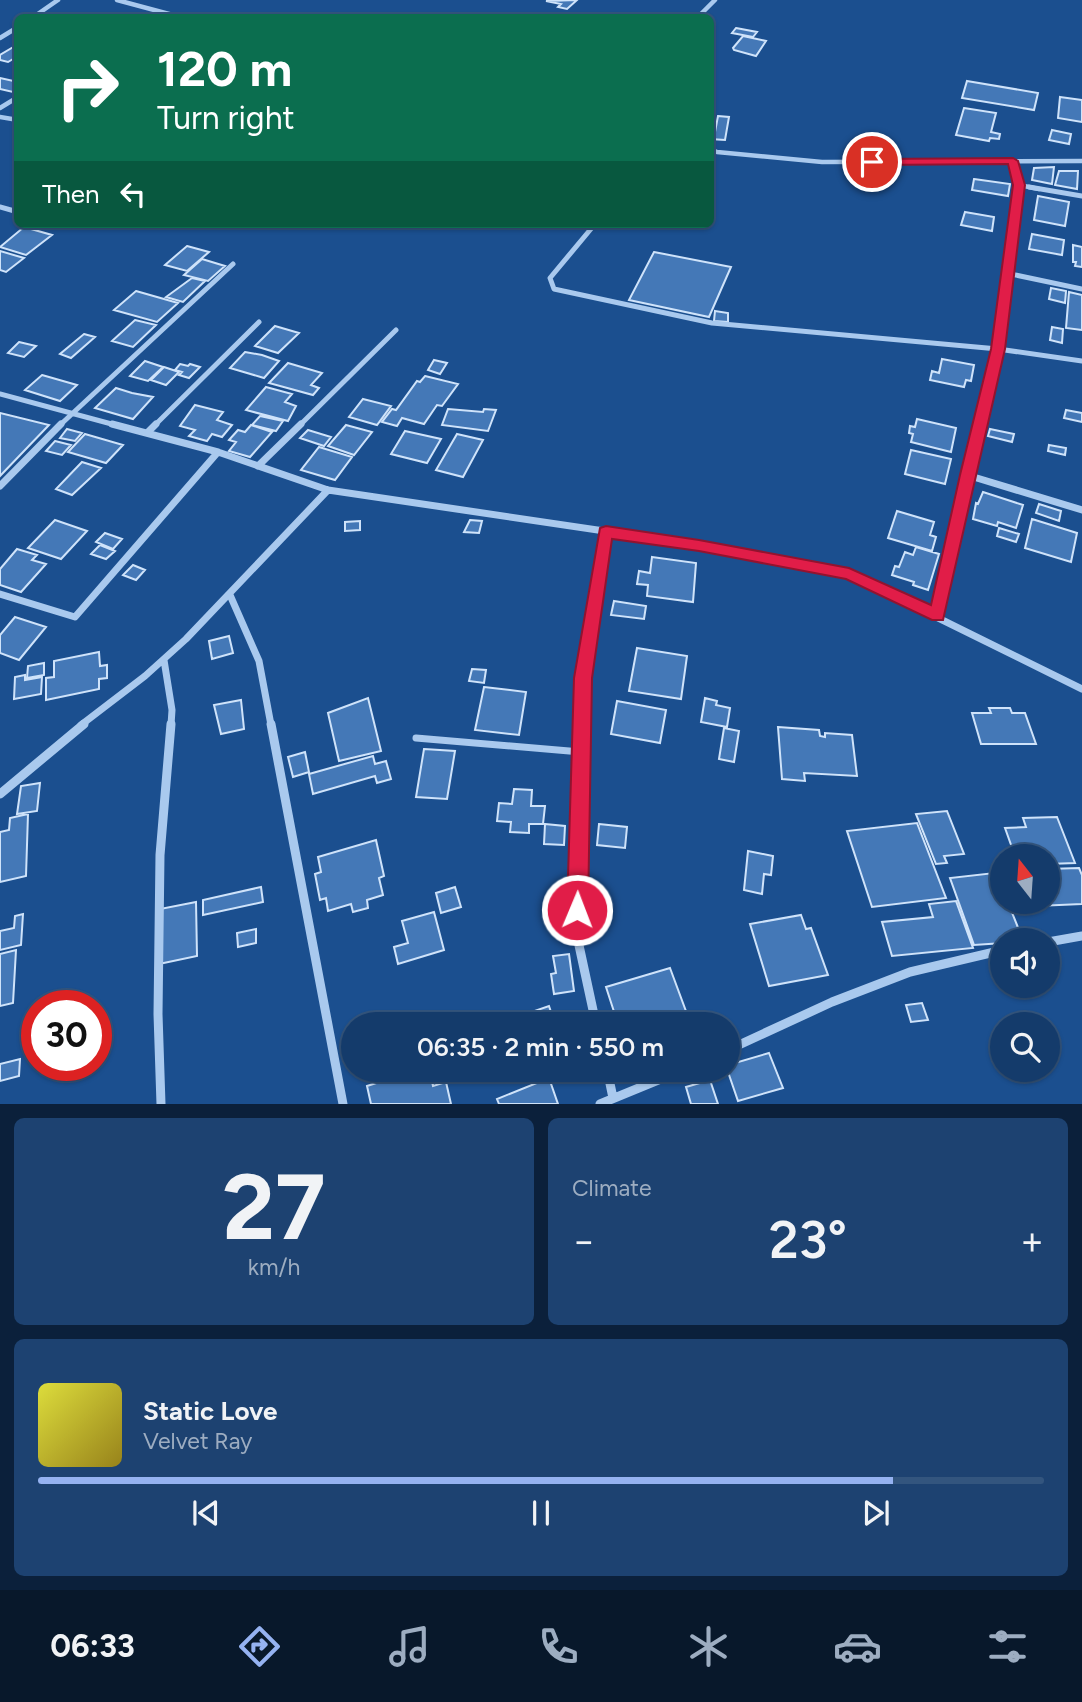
<!DOCTYPE html>
<meta charset="utf-8">
<style>
:root{--surface:#143b6b;--page:#1d4271;--text:#f1f3f6;--muted:#9dadc1;--line:#33557e;--accent:#95b2f1}
body{margin:0;font-family:Figtree,sans-serif;background:var(--page);color:var(--text);height:100vh;display:flex;flex-direction:column;font-size:26px;white-space:nowrap}
*{box-sizing:border-box;margin:0}
p{font-size:23px;color:var(--muted)}
.icon{flex:none;width:38px;height:38px;fill:none;stroke:currentColor;stroke-width:2;stroke-linecap:round;stroke-linejoin:round}
.map{position:relative;height:1104px;overflow:hidden}
.sheet{display:flex;flex-direction:column;gap:14px;padding:14px;background:#0b203b;flex:1}
.sheet>*{flex:none}
.banner{position:absolute;left:14px;top:14px;width:700px;height:214px;border-radius:10px;box-shadow:0 2px 5px #0004,0 0 0 2px var(--line);background:#0b6e4f;color:#fff;overflow:hidden}
.needle{width:46px;rotate:343deg}
.tools{position:absolute;left:990px;top:844px;display:grid;gap:14px}
.tools a{display:grid;place-items:center;width:70px;height:70px;border-radius:50%;background:var(--surface);box-shadow:0 2px 5px #0004,0 0 0 2px var(--line);font-size:35px}
.speed{position:absolute;left:21px;top:990px;display:flex;gap:14px;font-size:35px;font-weight:700;text-align:center}
.speed>*{display:grid;place-content:center;width:91px;height:91px;border-radius:50%;background:var(--surface);box-shadow:0 2px 5px #0004,0 0 0 2px var(--line);line-height:1}
.speed .limit{border:10px solid #d22;background:#fff;color:#111}
.pin{position:absolute;display:grid;place-items:center;width:60px;height:60px;color:#fff;margin:-30px;border:4px solid #fff;border-radius:50%;box-shadow:0 2px 7px #0007}
.me{position:absolute;width:77px;margin:-38px;rotate:1deg;stroke-linejoin:round;filter:drop-shadow(0 0 5px #0008)}
.turn{display:flex;align-items:center;gap:24px;height:147px;padding:0 28px;font-size:32px}
.turn .icon{width:91px;height:91px;stroke-width:2.5}
.turn b{display:block;font-size:49px;line-height:60px}
.then{display:flex;align-items:center;height:66px;padding:0 28px;background:#0003;gap:14px;font-size:26px}
.big{font-size:52px;font-weight:600;line-height:1.1}
.sheet .tile{flex:1;display:flex;flex-direction:column;justify-content:center;gap:10px;min-width:0;padding:0 24px;border-radius:10px;background:var(--page)}
.sheet .dial{align-items:center;gap:0}
.dial b{font-size:91px;line-height:1}
.song{display:flex;align-items:center;gap:21px}
.cover{width:84px;height:84px;border-radius:10px;background:linear-gradient(135deg,hsl(60 70% 55%),hsl(50 70% 35%))}
.played{height:7px;border-radius:4px;background:linear-gradient(90deg,var(--accent) 85%,var(--line) 85%)}
.keys{display:flex;justify-content:space-around;direction:ltr}
.heat{display:flex;justify-content:space-between;align-items:center;font-size:38px;direction:ltr}
.sheet .tiles{flex:1;display:grid;gap:14px;grid-template-columns:1fr 1fr}
.tile:last-child{grid-column:span 2}
.trip{position:absolute;left:341px;top:1012px;width:399px;height:70px;border-radius:35px;background:var(--surface);box-shadow:0 2px 5px #0004,0 0 0 2px var(--line);font-weight:600;line-height:70px;text-align:center}
.tab-bar{display:flex;height:112px;justify-content:space-around;align-items:center;background:#08182b;color:var(--muted)}
.tab-bar .icon{width:49px;height:49px}
.tab-bar .current{color:var(--accent)}
.tab-bar b{font-size:32px;color:var(--text)}
.map>svg:first-child{display:block}
.building{fill:#4478b7;stroke:#cfe3fa;stroke-width:2}
.lines{fill:none;stroke-linecap:round;stroke-linejoin:round}
.service{stroke:#a9c9ee;stroke-width:7}
.minor-far3{stroke:#a9c9ee;stroke-width:4.5}
.minor-far2{stroke:#a9c9ee;stroke-width:5}
.minor-far1{stroke:#a9c9ee;stroke-width:7}
.minor{stroke:#a9c9ee;stroke-width:9}
.route{fill:#e11d48;stroke:#92132f;stroke-width:2}
</style>
<div class="map">
<svg width="1082" height="1104" viewBox="0 0 1082 1104">
<rect width="100%" height="100%" fill="#1b4f8f"/>
<path class="building" d="M577,0L567,9L558,7L561,4L546,1Z
M736,28L757,32L753,37L732,33Z
M743,36L766,41L756,56L734,50L733,48Z
M15,46L18,47V56L8,62L0,60V55Z
M0,78L18,82V89L13,92L0,89Z
M967,81L1038,93L1034,110L962,98Z
M1060,97L1082,100V122L1058,118Z
M964,108L996,113L991,132L1000,134L999,139L990,138L989,141L956,135Z
M718,116L729,117L725,140L710,139V132H715Z
M1052,130L1071,134L1069,144L1049,140Z
M1054,167L1052,184L1032,180L1034,168Z
M1059,171H1078L1077,189L1055,185Z
M974,179L1010,184L1008,196L972,190Z
M1038,196L1069,202L1065,226L1034,220Z
M965,212L994,217L992,231L961,225Z
M24,227L52,235L26,255L0,247Z
M1032,234L1064,240L1062,255L1029,249Z
M1073,245L1082,247V267L1075,266L1076,262H1073Z
M187,246L209,252L187,271L165,265Z
M0,251L24,258L6,272L0,270Z
M654,252L731,267L709,317L629,300Z
M202,259L225,266L208,281L184,275Z
M192,278L205,281L183,302L166,297Z
M1051,288L1066,291L1065,303L1049,299Z
M136,291L178,303L157,322L114,310Z
M1069,292L1082,295V330L1066,328Z
M715,311L728,313V322L714,321Z
M135,320L156,325L133,347L112,341Z
M275,326L299,333L278,353L255,346Z
M1052,327L1063,329L1062,343L1050,340Z
M84,334L95,337L71,358L60,354Z
M19,342L36,346L24,357L8,353Z
M245,352L262,355L279,361L264,378L230,368Z
M942,359L974,365L971,381L966,380L964,387L930,380L932,371L939,373Z
M434,360L447,363L440,374L428,370Z
M145,361L163,367L148,381L130,376Z
M288,363L322,373L311,385L319,388L313,395L269,383Z
M180,364L188,366L190,364L200,367L189,378L179,375L182,372L175,370Z
M164,367L179,372L166,385L151,380Z
M42,375L77,385L60,401L25,390Z
M425,376L458,384L442,406L437,405L424,424L402,418L397,426L382,422L392,409L396,410L417,381L420,382Z
M266,387L292,394L285,402L296,406L288,421L246,410Z
M116,388L132,393L153,397L133,419L95,408Z
M363,399L391,406L377,425L349,417Z
M195,405L223,412L217,420L232,425L222,437L212,434L207,441L189,436L195,430L180,426Z
M448,409L483,412L484,409L496,410L488,431L442,425Z
M1066,410L1082,413V422L1064,418Z
M0,413L49,425L0,476Z
M260,416L283,421L276,431L252,425Z
M917,419L956,428L951,452L911,442L913,434L909,433L910,426L915,427Z
M251,425L272,432L250,457L229,451L236,442L229,440L238,430L245,432Z
M346,425L372,432L354,455L328,446Z
M67,429L82,433L75,441L60,438Z
M990,429L1014,434L1012,442L988,436Z
M308,430L331,437L324,446L300,438Z
M405,431L441,439L427,463L391,454Z
M85,434L123,445L106,463L68,452Z
M457,434L483,440L463,477L436,470Z
M55,441L71,445L62,455L46,451Z
M1049,445L1066,448L1065,455L1048,451Z
M319,447L352,457L335,480L301,470Z
M911,450L951,459L945,484L905,474Z
M82,462L101,468L72,495L56,489Z
M983,492L1023,505L1016,528L998,522L997,526L973,519L976,503L978,504Z
M1039,504L1061,511L1059,521L1036,513Z
M897,511L934,522L930,535L936,537L932,551L888,538Z
M1032,519L1077,533L1071,562L1025,548Z
M55,520L87,531L61,559L28,548Z
M470,520L482,521L479,533L464,532Z
M360,521V530L345,531V522Z
M999,528L1019,534L1016,542L997,536Z
M105,533L122,539L113,549L96,542Z
M100,545L115,551L106,559L91,554Z
M916,547L939,554L928,590L913,585L914,582L892,575L895,566L899,567L905,552L913,555Z
M17,549L37,555L32,560L46,564L21,592L0,585V569Z
M652,557L696,563L693,602L647,596L648,585L637,584L639,571L650,573Z
M133,565L145,570L136,580L123,575Z
M614,601L646,606L644,619L611,615Z
M15,617L46,627L19,660L0,653V635Z
M229,636L233,653L212,659L209,641Z
M637,648L687,656L681,699L629,691Z
M99,652L100,666L107,665V678L99,679V689L46,700V678L54,677V661Z
M44,663V675L27,678L28,666Z
M472,669L486,670L484,683L469,681Z
M25,675V680L42,677L41,694L14,699L15,677Z
M484,687L526,692L519,735L475,730Z
M368,698L381,751L339,761L328,713Z
M705,698L717,701L716,705L730,708L727,727L701,722Z
M241,700L244,729L221,734L214,705Z
M617,701L666,710L660,743L611,734Z
M989,708H1010L1012,713H1025L1036,744H981L972,713H991Z
M778,727L819,730L820,736L825,737V733L852,735L857,776L804,773L805,781L782,779Z
M724,728L739,731L734,762L719,759Z
M424,749L455,751L447,799L416,797Z
M305,752L309,772L293,777L288,757Z
M373,756L375,764L386,761L391,779L377,783L375,776L313,794L309,774Z
M40,783L37,811L17,814L21,786Z
M514,789L532,790L531,806H545L543,824H529V833L510,832L511,822L497,821L499,803L512,804Z
M947,811L964,854L944,856L947,863L936,864L916,814Z
M28,814L26,876L0,882V832L9,830L10,818Z
M1057,817L1075,863L1048,864V856H1015L1005,828L1026,827L1023,818Z
M917,823L946,898L872,907L847,831Z
M545,824L565,826L564,845L544,844Z
M599,824L627,827L625,848L597,845Z
M376,840L384,876L379,878L383,895L367,900L368,908L353,912L351,904L328,911L326,898L320,900L315,874L321,872L318,857Z
M748,851L773,856L771,875L764,874L762,894L744,890Z
M1079,868L1082,875V904L1037,906L1036,901H1048V869Z
M1003,872V901H1018L1019,904L1009,905L1023,940H1003V943L974,945L950,878Z
M261,887L263,902L203,915V900Z
M455,887L461,907L441,913L436,893Z
M956,901L973,948L892,956L882,922L933,917L929,904Z
M196,902L197,956L159,964L160,909Z
M434,912L444,950L398,964L394,947L408,943L402,921Z
M23,914L21,945L0,950V931L14,928L15,916Z
M801,915L806,929L811,928L828,975L769,986L750,924Z
M256,929V943L238,947L237,933Z
M16,950L13,1003L0,1006V954Z
M569,954L574,991L554,994L551,974L556,973L553,956Z
M670,968L690,1022L618,1024L606,987Z
M922,1003L928,1020L911,1022L906,1005Z
M549,1006L555,1024H497Z
M769,1053L783,1088L738,1101L727,1069L728,1065Z
M20,1059L19,1076L0,1081V1064Z
M407,1069L410,1073L429,1069L433,1086L446,1082L451,1104H371L367,1086L395,1077L394,1074Z
M511,1069H548L515,1081Z
M549,1078L558,1104H499L497,1099Z
M710,1080L718,1104H691L686,1087Z"/>
<g class="lines">
<path class="service" d="M416,738L581,752"/>
<path class="minor-far3" d="M117,0L184,18
M32,18L58,0
M697,18L715,0
M0,38L18,27
M0,108L18,97
M0,117L18,120
M710,149L717,152L822,162L1082,161
M1013,161L1019,189
M1019,185L1039,189"/>
<path class="minor-far2" d="M1029,187L1082,196
M0,207L18,212
M595,224L550,278L554,289L712,323L998,349L1082,361
M1006,273L1082,289
M0,394L119,426
M59,426L233,264
M154,426L259,322
M299,426L396,330
M979,426L998,349L1019,187"/>
<path class="minor-far1" d="M112,424L218,452L328,490L699,545L849,574L1082,689
M148,432L156,424
M258,466L301,424
M967,475L1082,510
M0,486L61,424
M0,594L75,617L218,452
M230,595L259,661L271,725
M937,616L980,424
M164,660L172,710L171,725
M81,725L145,676L186,639L328,490
M582,725L583,678L606,532"/>
<path class="minor" d="M271,724L343,1104
M582,724L577,936L596,1024
M0,794L84,724
M1048,942L1082,936
M728,1050L832,1002L910,972L1003,950
M607,1069L613,1098
M161,1104L158,1014L160,855L171,724
M600,1104L685,1069"/>
</g>
<path class="route" d="M1013,158L1018,161L1025,185L1005,349L943,620H932L846,579L699,551L612,539L592,678L588,910L585,917L577,920L570,917L567,910L574,678L600,528L606,526L699,540L849,568L931,605L960,475L991,349L1013,185L1008,164L872,165L867,162L872,159Z"/>
</svg>
<div class="tools">
<a><svg class="needle" viewBox="-14 -14 28 28"><path d="M0-13l5 13h-10z" fill="#e53935"/><path d="M0 13l5-13h-10z" fill="#9dadc1"/></svg></a>
<a><svg class="icon" aria-label="sound" viewBox="0 0 24 24"><path d="M4 9h4l5-4v14l-5-4H4zM17 9q2 3 0 6"/></svg></a>
<a><svg class="icon" aria-label="search" viewBox="0 0 24 24"><circle cx="10" cy="10" r="6"/><path d="M15 15l6 6"/></svg></a>
</div>
<div class="speed"><div class="limit">30</div></div>
<div class="pin" style="left:872px;top:162px;background:#d93025"><svg class="icon" aria-label="arrive" viewBox="0 0 24 24"><path d="M6 21V4h12l-3 4 3 4H6"/></svg></div>
<svg class="me" style="left:577px;top:910px" viewBox="-20 -20 40 40"><circle r="17" fill="#e11d48" stroke="#fff" stroke-width="3"/><path d="M0-11L8 9 0 5-8 9z" fill="#fff"/></svg>
<div class="trip">06:35 · 2 min · 550 m</div>
<div class="banner">
<div class="turn"><svg class="icon" aria-label="right" viewBox="0 0 24 24"><path d="M7 20v-9h11M14 6l5 5-5 5"/></svg><div><b>120 m</b>Turn right</div></div>
<div class="then">Then<svg class="icon" aria-label="left" viewBox="0 0 24 24"><path d="M17 20v-9H6M10 6l-5 5 5 5"/></svg></div>
</div>
</div>
<section class="sheet">
<div class="tiles">
<div class="tile dial"><b>27</b><p>km/h</p></div>
<div class="tile"><p>Climate</p>
<div class="heat"><a>−</a><b class="big">23°</b><a>+</a></div>
</div>
<div class="tile">
<div class="song"><i class="cover"></i><div><b>Static Love</b><p>Velvet Ray</p></div></div>
<div class="played"></div>
<div class="keys"><svg class="icon" aria-label="previous" viewBox="0 0 24 24"><path d="M18 5L8 12l10 7zM5 5v14"/></svg><svg class="icon" aria-label="pause" viewBox="0 0 24 24"><path d="M8 5v14M16 5v14"/></svg><svg class="icon" aria-label="next" viewBox="0 0 24 24"><path d="M6 5l10 7-10 7zM19 5v14"/></svg></div>
</div>
</div>
</section>
<nav class="tab-bar">
<b>06:33</b>
<svg class="icon current" aria-label="directions" viewBox="0 0 24 24"><path d="M12 3l9 9-9 9-9-9zM9 14v-3h6M13 9l2 2-2 2"/></svg>
<svg class="icon" aria-label="music" viewBox="0 0 24 24"><path d="M9 18V5l10-2v13"/><circle cx="6" cy="18" r="3"/><circle cx="16" cy="16" r="3"/></svg>
<svg class="icon" aria-label="phone" viewBox="0 0 24 24"><path d="M5 4h4l2 5-3 2q2 4 5 5l2-3 5 2v4C11 20 4 13 5 4z"/></svg>
<svg class="icon" aria-label="climate" viewBox="0 0 24 24"><path d="M12 3v18M4 7l16 10M4 17L20 7"/></svg>
<svg class="icon" aria-label="car" viewBox="0 0 24 24"><path d="M5 17H2v-5l4-1 3-4h7l3 4 3 1v5h-3M9 17h6M6 11h13"/><circle cx="7" cy="17" r="2"/><circle cx="17" cy="17" r="2"/></svg>
<svg class="icon" aria-label="filters" viewBox="0 0 24 24"><path d="M4 7h16M4 17h16"/><circle cx="9" cy="7" r="2"/><circle cx="15" cy="17" r="2"/></svg>
</nav>
